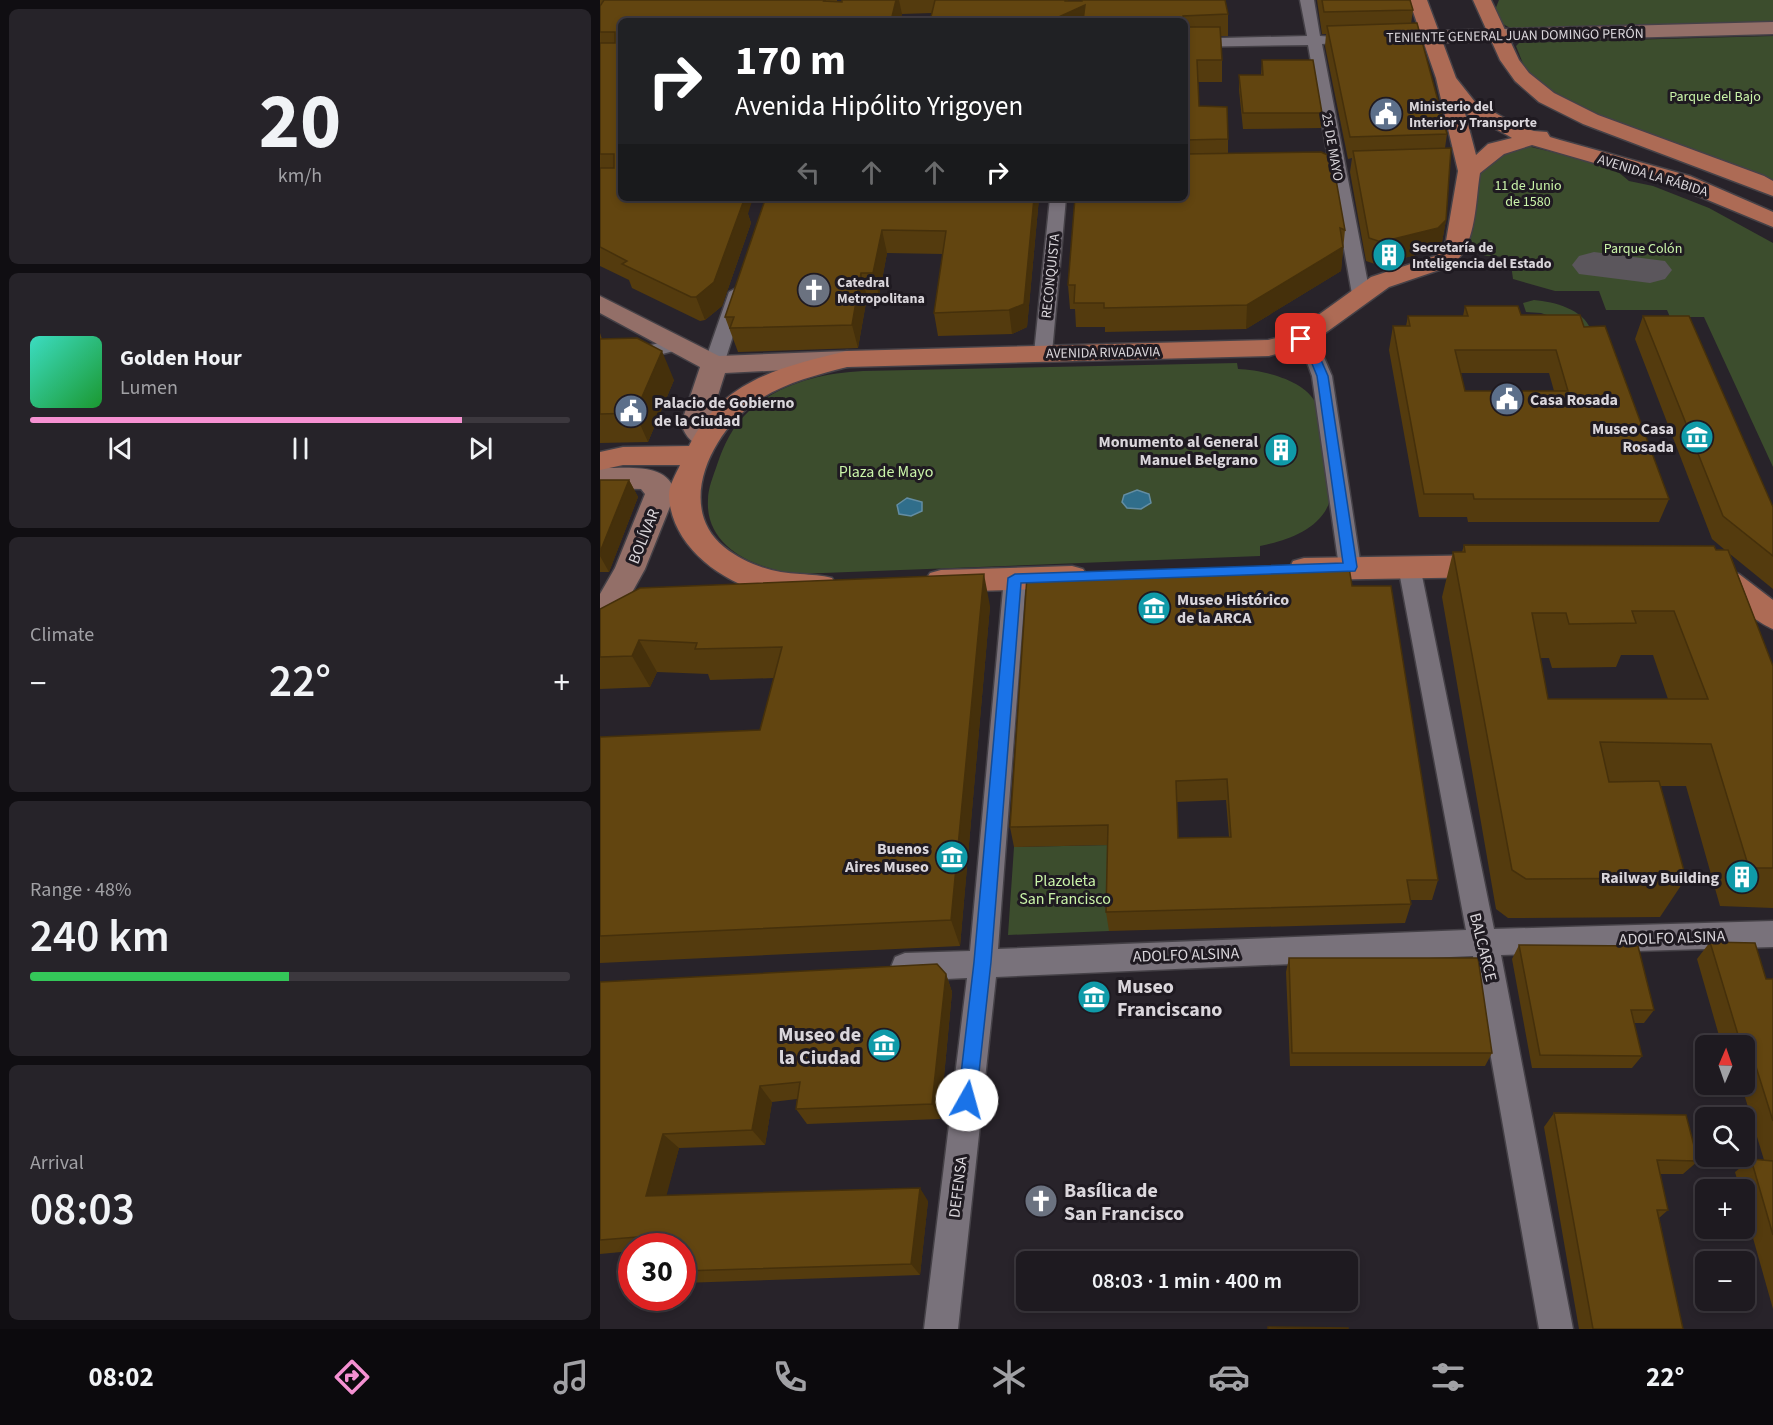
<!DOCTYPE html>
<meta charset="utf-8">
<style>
:root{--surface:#1e1a20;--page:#262329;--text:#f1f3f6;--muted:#a1a1a5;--line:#3c383e;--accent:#f591d2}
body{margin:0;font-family:"Source Sans 3",sans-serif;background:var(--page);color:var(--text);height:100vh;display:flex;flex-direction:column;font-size:22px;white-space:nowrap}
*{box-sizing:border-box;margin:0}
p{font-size:20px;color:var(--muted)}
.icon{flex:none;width:33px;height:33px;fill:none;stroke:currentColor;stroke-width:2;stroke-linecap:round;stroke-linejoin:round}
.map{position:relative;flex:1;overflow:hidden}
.drawer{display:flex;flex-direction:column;gap:9px;padding:9px;background:#100e12;width:600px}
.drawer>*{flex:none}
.hud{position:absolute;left:18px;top:18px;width:570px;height:183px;border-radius:9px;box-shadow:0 3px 9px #0003,0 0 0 2px var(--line);background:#202124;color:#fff;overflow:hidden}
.needle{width:39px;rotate:2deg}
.buttons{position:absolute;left:1095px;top:1035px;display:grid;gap:12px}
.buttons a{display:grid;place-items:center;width:60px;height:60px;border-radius:9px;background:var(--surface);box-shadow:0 3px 9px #0003,0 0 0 2px var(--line);font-size:30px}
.speed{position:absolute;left:18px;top:1233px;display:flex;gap:12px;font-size:30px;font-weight:700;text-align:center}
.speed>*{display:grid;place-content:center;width:78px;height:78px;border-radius:50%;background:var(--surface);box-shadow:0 3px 9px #0003,0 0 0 2px var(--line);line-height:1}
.speed .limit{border:9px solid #d22;background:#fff;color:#111}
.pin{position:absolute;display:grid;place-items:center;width:51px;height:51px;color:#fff;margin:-26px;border-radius:12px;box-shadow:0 3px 9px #0006}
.me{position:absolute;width:66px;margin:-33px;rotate:7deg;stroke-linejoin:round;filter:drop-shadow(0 0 4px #0008)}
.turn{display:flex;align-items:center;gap:21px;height:126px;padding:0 18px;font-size:27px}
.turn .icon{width:78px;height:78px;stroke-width:2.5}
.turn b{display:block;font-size:42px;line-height:51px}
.lanes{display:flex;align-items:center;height:57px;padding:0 18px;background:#0003;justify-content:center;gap:30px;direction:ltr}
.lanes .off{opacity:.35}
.big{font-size:45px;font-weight:600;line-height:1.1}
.drawer .card{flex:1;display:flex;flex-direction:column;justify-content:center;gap:9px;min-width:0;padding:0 21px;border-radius:9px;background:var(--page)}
.drawer .dial{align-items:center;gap:0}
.dial b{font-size:78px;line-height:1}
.song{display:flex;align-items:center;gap:18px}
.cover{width:72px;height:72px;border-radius:9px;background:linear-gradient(135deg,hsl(170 70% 55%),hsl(130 70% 35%))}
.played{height:6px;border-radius:3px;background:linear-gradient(90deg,var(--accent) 80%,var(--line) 80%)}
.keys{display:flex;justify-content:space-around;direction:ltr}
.heat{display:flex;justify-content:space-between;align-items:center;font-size:33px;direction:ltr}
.charge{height:9px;border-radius:4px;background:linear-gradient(90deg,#34c759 48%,var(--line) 0)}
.trip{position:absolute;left:416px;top:1251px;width:342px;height:60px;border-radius:9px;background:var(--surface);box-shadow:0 3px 9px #0003,0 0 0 2px var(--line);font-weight:600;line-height:60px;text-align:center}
.tabs{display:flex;height:96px;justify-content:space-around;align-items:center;background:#0c0a0d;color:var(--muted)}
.tabs .icon{width:42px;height:42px}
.tabs .current{color:var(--accent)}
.tabs b{font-size:27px;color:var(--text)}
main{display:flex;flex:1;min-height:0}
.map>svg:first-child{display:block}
.green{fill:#3c4d2d}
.water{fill:#306e8b;stroke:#638da3;stroke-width:1.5}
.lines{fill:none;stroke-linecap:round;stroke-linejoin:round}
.taxiway{fill:#5b565c;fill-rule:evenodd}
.street-casing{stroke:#454147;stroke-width:3}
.secondary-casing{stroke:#454147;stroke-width:3}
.primary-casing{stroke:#454147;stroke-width:3}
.street{fill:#79727b;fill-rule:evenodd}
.secondary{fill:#936f68;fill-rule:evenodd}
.primary{fill:#ad6b55;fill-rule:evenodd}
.wall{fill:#543b0e;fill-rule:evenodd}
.shaded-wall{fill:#45300b}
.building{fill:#624510;stroke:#45300b;stroke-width:1.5;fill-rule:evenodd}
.route{fill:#1a73e8;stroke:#114b97;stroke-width:1.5}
.labels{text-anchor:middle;stroke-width:6;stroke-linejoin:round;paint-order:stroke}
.far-street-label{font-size:14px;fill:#dad6db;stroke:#1f1a21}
.far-park-label{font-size:14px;fill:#caf4a9;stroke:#1f1a21}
.far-poi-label{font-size:14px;font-weight:bold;fill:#dad6db;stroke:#1f1a21;text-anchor:start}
.poi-label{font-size:16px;font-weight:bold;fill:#dad6db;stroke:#1f1a21;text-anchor:end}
.park-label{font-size:16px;fill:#caf4a9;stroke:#1f1a21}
.street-label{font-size:16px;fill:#dad6db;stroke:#1f1a21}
.near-poi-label{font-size:20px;font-weight:bold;fill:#dad6db;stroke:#1f1a21;text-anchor:start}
</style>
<main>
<section class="drawer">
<div class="card dial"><b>20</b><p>km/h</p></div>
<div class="card">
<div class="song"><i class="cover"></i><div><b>Golden Hour</b><p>Lumen</p></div></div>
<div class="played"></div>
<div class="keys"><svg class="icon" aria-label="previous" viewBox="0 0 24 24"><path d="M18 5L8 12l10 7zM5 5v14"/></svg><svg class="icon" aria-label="pause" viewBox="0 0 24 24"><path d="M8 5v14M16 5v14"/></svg><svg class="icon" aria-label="next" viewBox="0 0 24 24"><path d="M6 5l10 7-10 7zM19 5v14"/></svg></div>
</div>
<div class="card"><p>Climate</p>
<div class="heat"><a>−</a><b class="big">22°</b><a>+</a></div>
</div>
<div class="card"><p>Range · 48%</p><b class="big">240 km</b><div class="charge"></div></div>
<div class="card"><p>Arrival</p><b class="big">08:03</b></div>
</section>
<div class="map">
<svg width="1173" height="1329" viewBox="0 0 1173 1329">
<rect width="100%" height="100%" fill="#28232a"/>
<path class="green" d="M899,0H1173V23L914,30L901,23L895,10Z
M1173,36V184L1091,148L1006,120L953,94L926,71L916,46L919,43Z
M927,146L1011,166L1029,181L1053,186L1109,208L1173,243V467L1104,317H1070L1067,310H1006L999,291H955L913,279L910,257L887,256L866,250L880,172L899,156Z
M934,300C955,302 983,309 991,330L941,313L926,312L923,303Z
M637,363L638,369C663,370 709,380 718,408C723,422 722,439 724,454C726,467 733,487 730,500C722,529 686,541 660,546V556L197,574C158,569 105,549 108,500C108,488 113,477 117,465C124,444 132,427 149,411C180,383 223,373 263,371Z
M510,845L509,931L408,935L414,847Z"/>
<path class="water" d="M537,490L549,494L551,503L541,509L527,508L522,502L524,495Z
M307,498L322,502V511L311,516L299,514L297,505Z"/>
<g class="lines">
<path class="taxiway" d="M994,252L1065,261L1072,270L1065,279L1050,283L979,274L972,265L979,256Z"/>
<defs>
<path id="street" d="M700,0H714L720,36L734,37L736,40L734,43L722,44L770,294L761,299L752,294L708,45L585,47V39L707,36Z
M450,198H466L452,353L443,359L434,353Z
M138,287L147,292L124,364L114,370L107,368L104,364L129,292Z
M701,333C719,338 725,361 732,376L761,567L758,573L750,575L742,573L739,567L712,376L704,354L692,339Z
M78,338L85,340L87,344L85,348L36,361L0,365V353L36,349Z
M809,558L817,560L820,566L894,929L1173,921V947L901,955L973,1329H939L873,956L396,977L358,1329H324L367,978L305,981L295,977L291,967L295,957L305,953L370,951L404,578L407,572L415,570L423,572L426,578L398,949L866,930L798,566L801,560Z"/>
<path id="secondary" d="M1173,22V34L830,43L821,37L830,31Z
M0,296L119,356L247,351L256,353L260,359L256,365L247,367L125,373L109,424L119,438L115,444C97,449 87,441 81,424L100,367L0,313Z
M0,468C24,469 70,461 75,494L45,569L20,614L9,618L0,615V594L15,568L45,494L41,489L0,488Z"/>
<path id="primary" d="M809,0H827L856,78L875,102L921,127L934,131L947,132L950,137L960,140L1090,176L1173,212V227L1074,186L932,145L904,154L880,173C875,203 877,246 851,266L789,287L710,344L669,356L247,367C216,375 184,383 157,401C113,430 74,506 124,547C145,564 173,573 200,574C212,575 221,575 232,578L237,586L232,594C171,613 71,566 69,495C69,485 76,474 80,465H23L0,470V452L23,447L89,446C122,380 181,367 247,351L668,340L692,334L771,277L835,256L841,251L846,241L858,171L836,78ZM865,113L907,135L912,138L888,144L876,155Z
M873,0H891L919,60L929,73L954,93L998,115L1164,176L1173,181V196L983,124L939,102L915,81L900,60Z
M895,555L906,558L910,566L906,574L895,577L704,580L693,577L689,569L693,561L704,558Z
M1108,560L1139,574L1173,600V629C1161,625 1098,580 1093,571L1097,563Z
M472,566L483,569L488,577L483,585L472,588L341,592L330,589L325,581L330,573L341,570Z"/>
</defs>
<use href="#street" class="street-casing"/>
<use href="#secondary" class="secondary-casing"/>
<use href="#primary" class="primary-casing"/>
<use href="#street" class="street"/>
<use href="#secondary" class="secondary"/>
<use href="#primary" class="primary"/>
</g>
<path class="wall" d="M0,0H237V1L242,2V0H468V1L628,14V36H621L622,60V82H598L599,106L628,139V153L745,230L741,271L646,329L505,332V327H476L475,309H470L468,285L585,198V21H330L332,13L302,14L300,21H21L148,214L151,223L122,306L105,320L100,321L32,288L29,280L0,266Z
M717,0H810L813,10L811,24L847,134L845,148L846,220L842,242L834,250L778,265L766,261L750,172L752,158L748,159L725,46L726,34H722Z
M662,60L722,113L721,128L643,129L639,90V75H661Z
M175,198H439L427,327L412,334L338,336L334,313L343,254L287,253L279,296L267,297L258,348L138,352L125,317Z
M865,306L921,315L984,327L1069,499L1059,522H868L867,517H819L789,350L793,326H806L808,316H863ZM861,373H949L954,391H865Z
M1043,316L1173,507V589L1130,554L1173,666V908L1120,906L1086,786H1060L1086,878L1060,917L908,918L896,909L842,597L853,552H862L864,545L1125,550L1112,539L1035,339ZM1021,655H1053L1068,699H948L940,658H949L952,668L1016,667Z
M0,333L2,339L74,380L48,442L0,443Z
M0,480H29L38,497L9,572H0Z
M752,586L838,880L832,900H811V904L805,923L509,931L506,912L508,845L414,847L410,827ZM626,800L629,837L578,838L576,802Z
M390,606L360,946L0,963V737L160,730L174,678L110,680L108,674L57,672L50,687L0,689V609Z
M1110,942L1166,979H1173V1309L1144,1206V1190H1140L1135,1172L1151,1159L1164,1160L1141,1084H1144V1046H1122L1097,959Z
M919,945L1054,1010L1044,1023H1034L1042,1056L1032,1068H932L912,959Z
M689,958L892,1053L885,1066H690L686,972Z
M346,974L352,992L340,1119L207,1124L196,1109L197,1099L172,1102L165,1145L79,1148L66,1195L328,1201L320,1275L82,1283V1246H32V1251L0,1254V982Z
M954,1113L1098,1161L1083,1174H1060L1068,1210L1059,1218L1083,1329H979L944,1127Z"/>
<path class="shaded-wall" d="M296,0H299L302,14L300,21H291Z
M465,0H468L467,13L485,5L486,21H450Z
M138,198H153L148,214L151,223L122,306L105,320L96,297Z
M434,198H439L427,327L412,334L409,310Z
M846,220L842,242L834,250L778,265L781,242Z
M282,230L287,253L279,296L273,273Z
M743,247L741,271L646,329L647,305Z
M261,273L267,297L258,348L252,325Z
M62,351L74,380L48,442L35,413Z
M29,480L38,497L9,572L0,556V552Z
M384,574L390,606L360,946L351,920Z
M39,640L57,672L50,687L32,656Z
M346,974L352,992L340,1119L332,1104Z
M160,1086L172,1102L165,1145L152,1130Z
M63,1134L79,1148L63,1209L46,1196Z
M320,1188L328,1201L320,1275L311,1264Z"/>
<path class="building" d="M4,0H225L224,1L242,2V0H296L291,21H21V198H138V200H144L114,282L96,297H91L22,264L27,261L0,247V168H14V154H0V43H15V32H0V6Z
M335,0H465V1H482V0H625L628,14L583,16L584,21H483L485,5L450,21H330Z
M722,0H810L813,10L724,12Z
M817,23L847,134L750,137L727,26Z
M585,27H620L622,60H597L599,106L627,107L628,139L585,140Z
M662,60H713L722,113H643L639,75H663Z
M851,148L846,220L838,228L781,242L769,238L753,151Z
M721,152L732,157L745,230L740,228L743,247L647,305L504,308V303H474L475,285H468L475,198H585V154Z
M175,198H434L424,304L409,310L334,313L346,231L282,230L273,273H261L252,325L130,328L134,317H125L165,200H175Z
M865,306H918L921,315H980L984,327L1005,326L1069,499H874L873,494H824L793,326H810L808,316H868ZM855,350H956L968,391H865Z
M1043,316H1089L1173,507V556L1123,516Z
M37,338L62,351L35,413L0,414V339Z
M0,480H29L0,552Z
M864,545L1114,546L1116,550H1128L1173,666V868H1149L1111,744L1000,742L1009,782L1059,781L1086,878L926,879L912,870L853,552H865ZM1032,611H1074L1108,699H948L932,613H966L969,624L1036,623Z
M749,567L752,586H791L838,880H807L811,904L506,912L508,825L410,827L427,576ZM627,779L631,837L578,838L576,781Z
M384,574L351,920L0,936V737L160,730L182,647L95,649L97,643L39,640L32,656L0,657V609L40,588Z
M1110,942L1155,943L1166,979H1173V1121L1147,1038H1139Z
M919,945L1038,946L1054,1010H1031L1042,1056L940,1055Z
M689,958H878L892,1053H692Z
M337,964L346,974L332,1104L196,1109L200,1082L160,1086L152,1130L63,1134L46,1196L320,1188L311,1264L82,1271V1246H35L37,1237L0,1240V982Z
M954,1113L1086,1115L1098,1161L1057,1160L1068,1210H1057L1083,1329H993Z
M1151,1159L1173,1161V1235Z
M32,1260V1273H28Z
M668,1327L748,1328V1329H668Z"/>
<path class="route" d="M698,336H705L718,353L728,376L757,567L755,571L421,583L391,962L376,1100L373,1106L367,1109L361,1106L358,1100L374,962L408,578L415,574L743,563L717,376L708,354L696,339Z"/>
<defs>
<symbol id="civic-disc" viewBox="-11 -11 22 22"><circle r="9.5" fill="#5c6f8a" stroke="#1f1a21"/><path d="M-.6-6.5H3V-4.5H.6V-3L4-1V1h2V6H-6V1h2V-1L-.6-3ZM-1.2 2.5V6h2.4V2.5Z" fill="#fff"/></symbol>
<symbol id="building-disc" viewBox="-11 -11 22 22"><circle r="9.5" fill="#0f9aa8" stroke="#1f1a21"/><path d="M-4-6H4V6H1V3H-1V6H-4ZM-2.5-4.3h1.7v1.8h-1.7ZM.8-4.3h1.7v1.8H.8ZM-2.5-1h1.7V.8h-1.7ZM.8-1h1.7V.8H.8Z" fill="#fff"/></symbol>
<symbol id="church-disc" viewBox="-11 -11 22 22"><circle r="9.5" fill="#6b7280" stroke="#1f1a21"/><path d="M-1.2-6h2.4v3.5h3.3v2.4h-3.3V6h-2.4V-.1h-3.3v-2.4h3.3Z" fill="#fff"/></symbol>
<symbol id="museum-disc" viewBox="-11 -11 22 22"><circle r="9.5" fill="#0f9aa8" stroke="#1f1a21"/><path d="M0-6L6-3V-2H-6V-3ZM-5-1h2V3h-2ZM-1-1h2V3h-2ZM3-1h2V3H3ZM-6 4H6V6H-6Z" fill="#fff"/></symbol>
</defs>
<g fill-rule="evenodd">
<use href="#civic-disc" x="767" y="95" width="38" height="38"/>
<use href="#building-disc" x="770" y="236" width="38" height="38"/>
<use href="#church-disc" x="195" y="271" width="38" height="38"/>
<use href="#civic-disc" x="888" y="380" width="38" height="38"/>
<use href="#civic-disc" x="12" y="392" width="38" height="38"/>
<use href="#museum-disc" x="1078" y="418" width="38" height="38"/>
<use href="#building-disc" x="662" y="431" width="38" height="38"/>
<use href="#museum-disc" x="535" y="589" width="38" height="38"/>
<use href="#museum-disc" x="333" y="838" width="38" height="38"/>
<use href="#building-disc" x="1123" y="858" width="38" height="38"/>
<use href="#museum-disc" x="475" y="978" width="38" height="38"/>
<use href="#museum-disc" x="265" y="1026" width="38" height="38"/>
<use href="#church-disc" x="422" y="1182" width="38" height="38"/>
</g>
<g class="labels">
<g class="far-street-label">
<text transform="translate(915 35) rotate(-1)" y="5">TENIENTE GENERAL JUAN DOMINGO PERÓN</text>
<text transform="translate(733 147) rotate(80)" y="5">25 DE MAYO</text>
<text transform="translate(1053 175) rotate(17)" y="5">AVENIDA LA RÁBIDA</text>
<text transform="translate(450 276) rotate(-84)" y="5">RECONQUISTA</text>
<text transform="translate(503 352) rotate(-1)" y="5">AVENIDA RIVADAVIA</text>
</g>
<g class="far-park-label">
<text x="1115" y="101">Parque del Bajo</text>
<text x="928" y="190">11 de Junio<tspan x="928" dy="16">de 1580</tspan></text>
<text x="1043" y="253">Parque Colón</text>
</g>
<g class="far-poi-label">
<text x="809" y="111">Ministerio del<tspan x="809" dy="16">Interior y Transporte</tspan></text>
<text x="812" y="252">Secretaría de<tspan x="812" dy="16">Inteligencia del Estado</tspan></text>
<text x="237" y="287">Catedral<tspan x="237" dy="16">Metropolitana</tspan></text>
</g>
<g class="poi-label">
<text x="930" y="405" text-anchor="start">Casa Rosada</text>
<text x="54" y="408" text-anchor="start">Palacio de Gobierno<tspan x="54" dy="18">de la Ciudad</tspan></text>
<text x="1074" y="434">Museo Casa<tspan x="1074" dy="18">Rosada</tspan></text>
<text x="658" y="447">Monumento al General<tspan x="658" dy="18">Manuel Belgrano</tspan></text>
<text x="577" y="605" text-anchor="start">Museo Histórico<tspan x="577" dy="18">de la ARCA</tspan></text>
<text x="329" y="854">Buenos<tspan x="329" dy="18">Aires Museo</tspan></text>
<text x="1119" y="883">Railway Building</text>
</g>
<g class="park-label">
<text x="286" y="477">Plaza de Mayo</text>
<text x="465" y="886">Plazoleta<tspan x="465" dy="18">San Francisco</tspan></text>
</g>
<g class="street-label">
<text transform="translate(43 536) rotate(-68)" y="6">BOLÍVAR</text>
<text transform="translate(1072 937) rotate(-2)" y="6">ADOLFO ALSINA</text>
<text transform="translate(884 947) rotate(76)" y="6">BALCARCE</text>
<text transform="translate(586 954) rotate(-2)" y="6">ADOLFO ALSINA</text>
<text transform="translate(357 1187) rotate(-83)" y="6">DEFENSA</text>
</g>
<g class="near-poi-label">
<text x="517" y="993">Museo<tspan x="517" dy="23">Franciscano</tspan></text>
<text x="261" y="1041" text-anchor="end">Museo de<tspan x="261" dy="23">la Ciudad</tspan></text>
<text x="464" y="1197">Basílica de<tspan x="464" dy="23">San Francisco</tspan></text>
</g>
</g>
</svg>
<div class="buttons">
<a><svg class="needle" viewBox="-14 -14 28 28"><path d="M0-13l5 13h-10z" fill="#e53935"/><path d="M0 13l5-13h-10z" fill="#a1a1a5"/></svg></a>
<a><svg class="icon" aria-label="search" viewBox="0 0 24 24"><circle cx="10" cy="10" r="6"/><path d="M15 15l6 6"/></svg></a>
<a>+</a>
<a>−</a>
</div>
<div class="speed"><div class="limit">30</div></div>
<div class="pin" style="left:701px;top:339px;background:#d93025"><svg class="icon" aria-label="arrive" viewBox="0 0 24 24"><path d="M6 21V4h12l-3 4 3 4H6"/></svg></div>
<svg class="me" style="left:367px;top:1100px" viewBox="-20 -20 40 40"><circle r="19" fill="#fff"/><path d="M0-13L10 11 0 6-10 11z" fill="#1a73e8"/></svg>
<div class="trip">08:03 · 1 min · 400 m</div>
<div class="hud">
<div class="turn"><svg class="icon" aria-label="right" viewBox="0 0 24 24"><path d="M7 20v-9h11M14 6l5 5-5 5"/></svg><div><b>170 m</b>Avenida Hipólito Yrigoyen</div></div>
<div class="lanes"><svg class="icon off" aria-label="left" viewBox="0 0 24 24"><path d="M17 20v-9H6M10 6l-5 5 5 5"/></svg><svg class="icon off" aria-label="ahead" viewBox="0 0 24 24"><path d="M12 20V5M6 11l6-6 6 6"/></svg><svg class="icon off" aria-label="ahead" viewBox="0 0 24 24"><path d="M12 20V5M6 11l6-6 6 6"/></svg><svg class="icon" aria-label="right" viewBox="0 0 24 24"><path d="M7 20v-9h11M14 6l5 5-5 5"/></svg></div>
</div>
</div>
</main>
<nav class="tabs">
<b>08:02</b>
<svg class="icon current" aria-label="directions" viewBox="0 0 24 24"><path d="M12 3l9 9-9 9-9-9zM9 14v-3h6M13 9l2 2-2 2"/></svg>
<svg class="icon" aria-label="music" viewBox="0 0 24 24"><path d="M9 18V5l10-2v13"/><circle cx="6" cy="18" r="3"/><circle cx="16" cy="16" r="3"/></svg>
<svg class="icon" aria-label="phone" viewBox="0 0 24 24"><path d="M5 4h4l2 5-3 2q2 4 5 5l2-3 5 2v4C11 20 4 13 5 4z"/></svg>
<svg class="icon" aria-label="climate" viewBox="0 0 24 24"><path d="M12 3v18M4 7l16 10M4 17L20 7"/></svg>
<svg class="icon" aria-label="car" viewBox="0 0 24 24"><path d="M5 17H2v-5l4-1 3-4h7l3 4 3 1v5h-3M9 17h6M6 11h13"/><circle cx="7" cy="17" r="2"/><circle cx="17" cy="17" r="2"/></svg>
<svg class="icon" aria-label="filters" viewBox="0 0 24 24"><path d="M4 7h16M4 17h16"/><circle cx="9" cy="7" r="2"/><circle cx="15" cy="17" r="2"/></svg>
<b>22°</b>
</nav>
